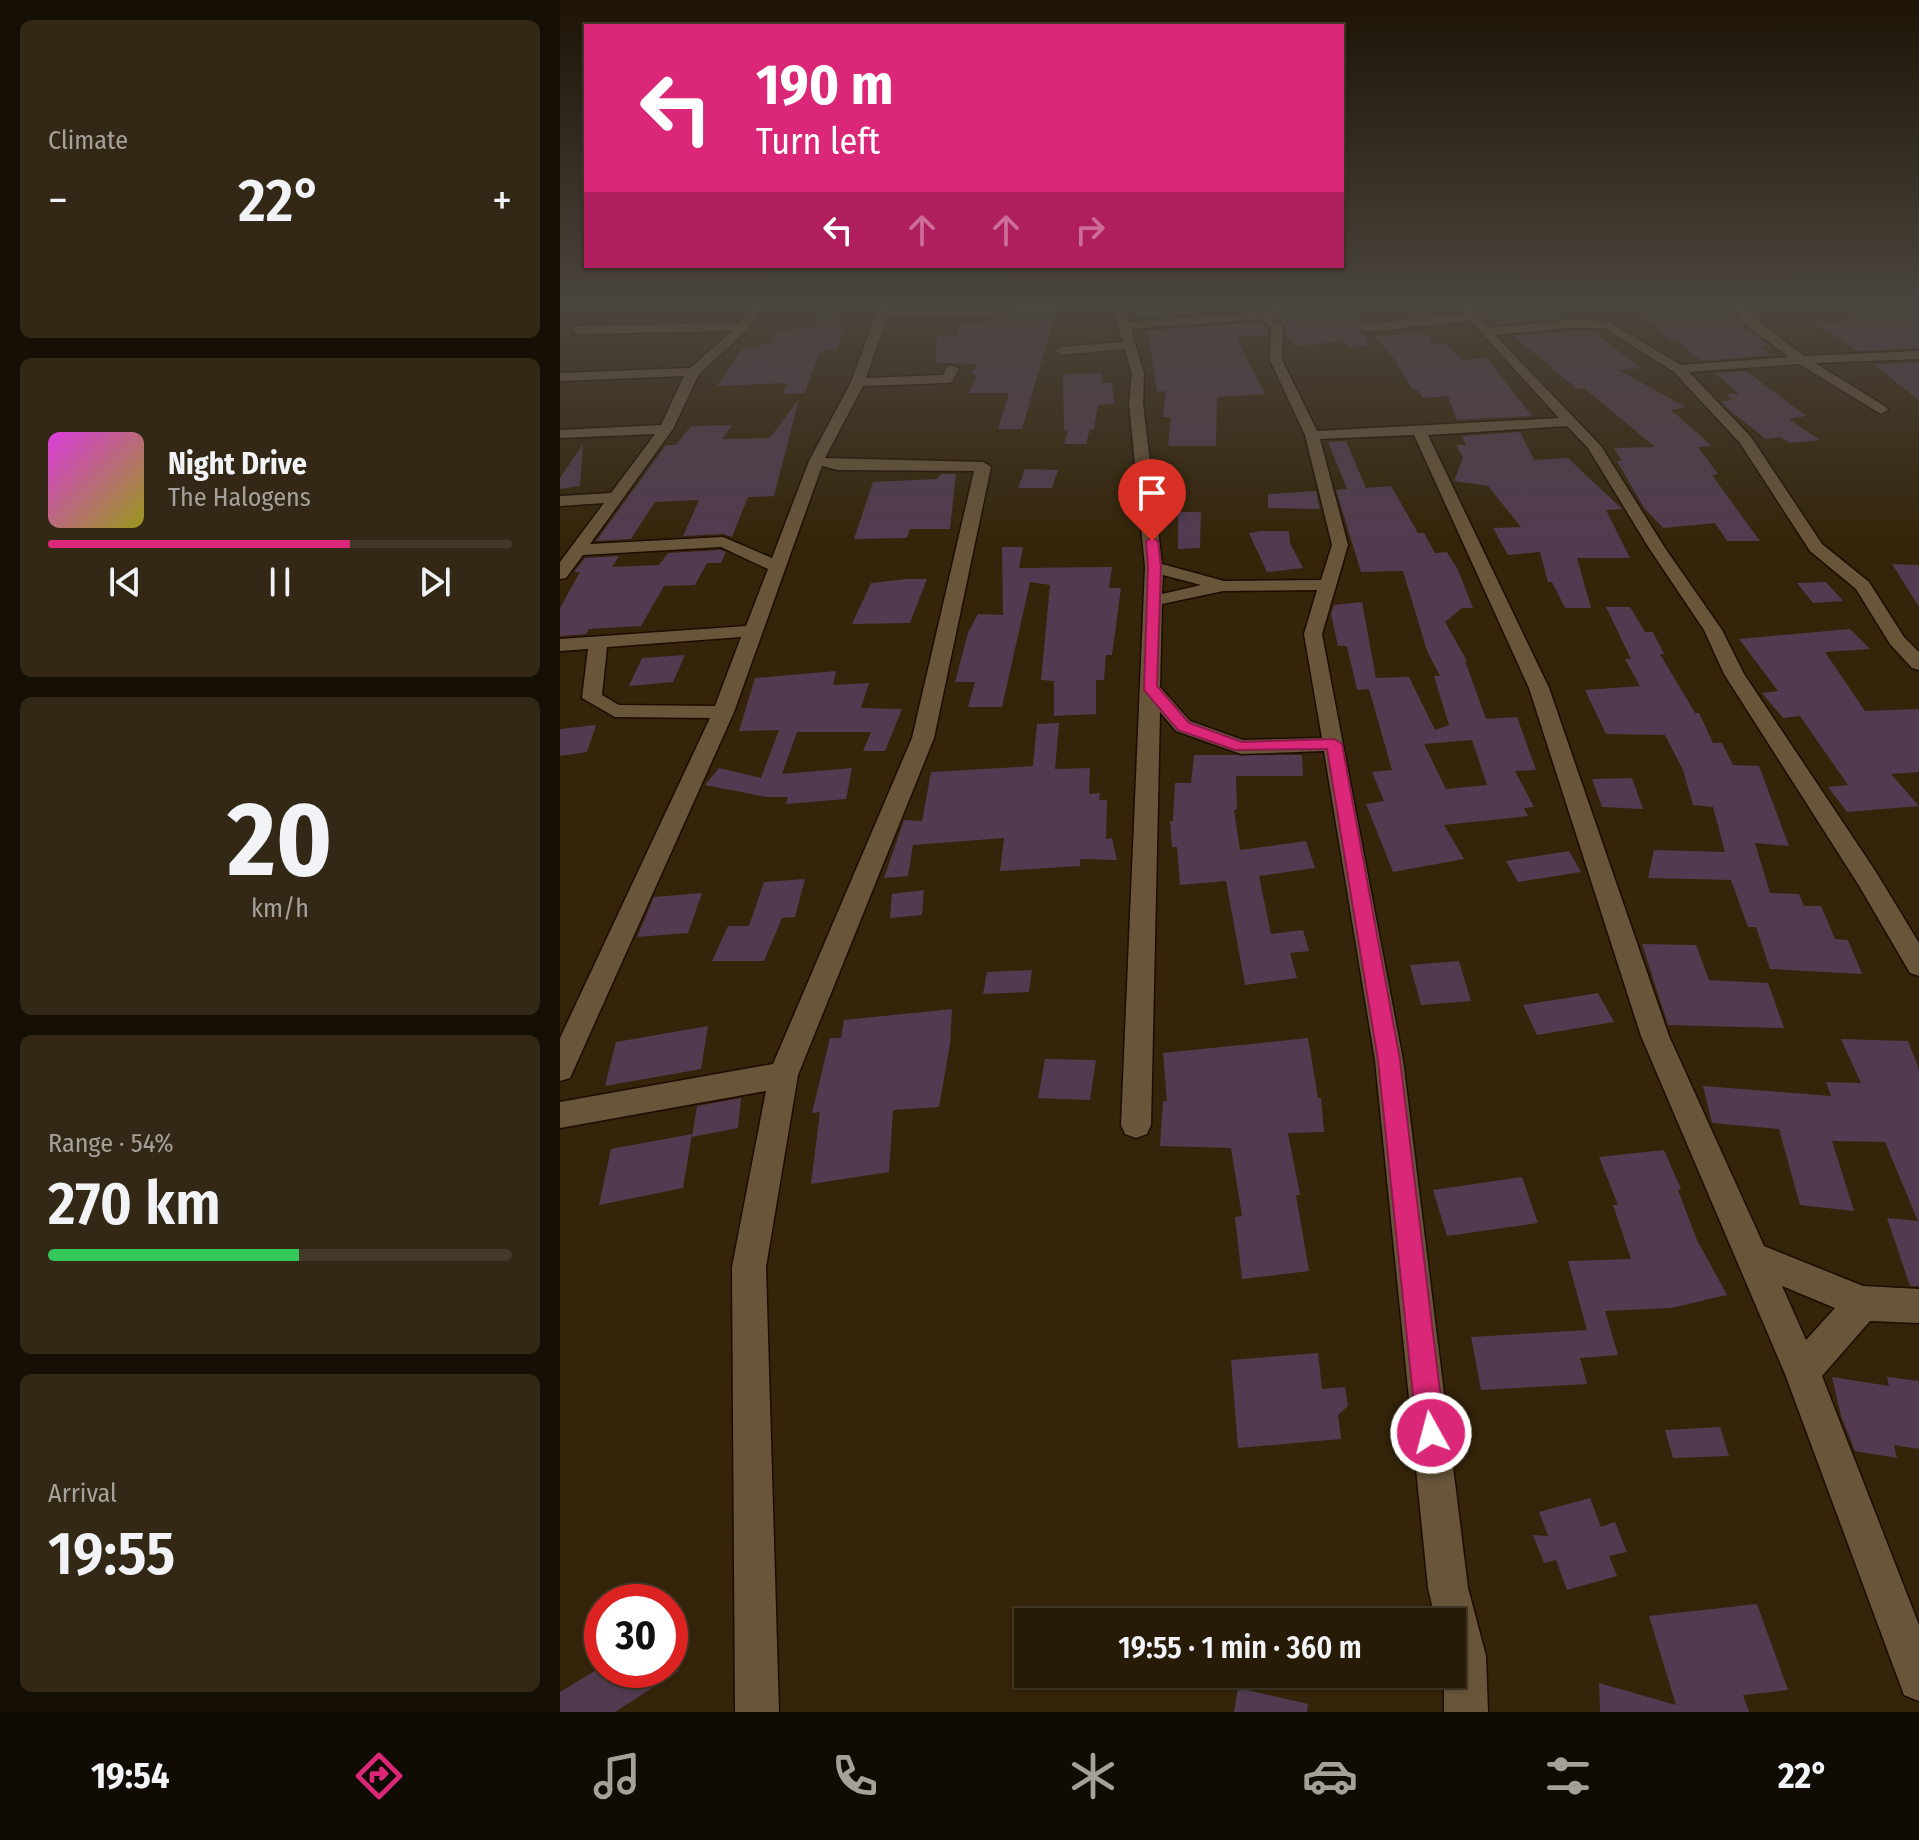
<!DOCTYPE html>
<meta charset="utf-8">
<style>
:root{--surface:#271b07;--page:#332815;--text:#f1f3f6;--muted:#a4a19b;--line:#433928;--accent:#db2777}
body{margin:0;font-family:"Fira Sans Condensed",sans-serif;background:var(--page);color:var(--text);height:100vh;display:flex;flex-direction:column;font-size:30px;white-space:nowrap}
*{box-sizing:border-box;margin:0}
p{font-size:26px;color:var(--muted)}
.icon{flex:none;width:44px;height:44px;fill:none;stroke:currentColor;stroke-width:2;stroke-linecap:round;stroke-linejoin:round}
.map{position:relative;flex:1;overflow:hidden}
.panel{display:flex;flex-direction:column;gap:20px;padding:20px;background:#150f04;width:560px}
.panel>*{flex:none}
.banner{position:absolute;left:24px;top:24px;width:760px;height:244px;border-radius:0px;box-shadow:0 2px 6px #0004,0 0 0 2px var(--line);background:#db2777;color:#fff;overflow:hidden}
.speed{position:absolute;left:24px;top:1584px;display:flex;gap:16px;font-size:40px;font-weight:700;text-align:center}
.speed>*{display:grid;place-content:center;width:104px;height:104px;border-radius:50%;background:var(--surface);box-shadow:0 2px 6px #0004,0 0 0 2px var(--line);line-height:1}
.speed .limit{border:12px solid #d22;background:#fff;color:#111}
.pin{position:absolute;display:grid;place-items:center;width:68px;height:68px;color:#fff;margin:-82px -34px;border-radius:50% 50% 50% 0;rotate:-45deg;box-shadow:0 0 8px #0007}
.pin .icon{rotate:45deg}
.me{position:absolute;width:88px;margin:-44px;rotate:353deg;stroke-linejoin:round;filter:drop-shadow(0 0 6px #0008)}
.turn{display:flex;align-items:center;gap:28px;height:168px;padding:0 40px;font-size:36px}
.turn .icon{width:104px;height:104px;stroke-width:2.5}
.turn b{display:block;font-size:56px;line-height:68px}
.lanes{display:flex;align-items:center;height:76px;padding:0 40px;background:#0003;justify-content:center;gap:40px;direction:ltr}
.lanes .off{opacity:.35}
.big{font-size:60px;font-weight:600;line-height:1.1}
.panel .widget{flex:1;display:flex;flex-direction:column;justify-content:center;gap:12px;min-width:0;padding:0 28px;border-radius:12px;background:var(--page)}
.panel .dial{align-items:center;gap:0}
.dial b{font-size:104px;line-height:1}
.song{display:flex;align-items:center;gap:24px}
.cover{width:96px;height:96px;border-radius:12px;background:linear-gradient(135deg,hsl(300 70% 55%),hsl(60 70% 35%))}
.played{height:8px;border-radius:4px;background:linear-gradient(90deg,var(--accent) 65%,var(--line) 65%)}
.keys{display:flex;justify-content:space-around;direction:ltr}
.heat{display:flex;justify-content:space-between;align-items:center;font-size:44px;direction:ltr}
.charge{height:12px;border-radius:6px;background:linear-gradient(90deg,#34c759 54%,var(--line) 0)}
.trip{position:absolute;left:454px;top:1608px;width:452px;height:80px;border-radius:0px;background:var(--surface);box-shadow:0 2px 6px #0004,0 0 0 2px var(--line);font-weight:600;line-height:80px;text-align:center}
.menu{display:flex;height:128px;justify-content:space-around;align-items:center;background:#100b03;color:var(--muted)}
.menu .icon{width:56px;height:56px}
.menu .active{color:var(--accent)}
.menu b{font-size:36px;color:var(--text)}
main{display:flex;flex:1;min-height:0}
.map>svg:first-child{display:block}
.building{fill:#523b50;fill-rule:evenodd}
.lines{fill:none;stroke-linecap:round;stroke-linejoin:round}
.minor-casing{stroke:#1c0d00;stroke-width:3}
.minor{fill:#68553a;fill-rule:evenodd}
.route{fill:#db2777;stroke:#8e194d;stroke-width:2}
</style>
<main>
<section class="panel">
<div class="widget"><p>Climate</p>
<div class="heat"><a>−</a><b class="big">22°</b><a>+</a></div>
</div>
<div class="widget">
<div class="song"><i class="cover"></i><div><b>Night Drive</b><p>The Halogens</p></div></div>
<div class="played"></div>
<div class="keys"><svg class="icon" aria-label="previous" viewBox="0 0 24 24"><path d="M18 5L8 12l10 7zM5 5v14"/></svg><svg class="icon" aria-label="pause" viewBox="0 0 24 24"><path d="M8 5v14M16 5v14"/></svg><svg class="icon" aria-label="next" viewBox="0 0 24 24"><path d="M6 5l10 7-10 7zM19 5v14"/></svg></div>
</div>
<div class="widget dial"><b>20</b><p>km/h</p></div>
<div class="widget"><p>Range · 54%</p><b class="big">270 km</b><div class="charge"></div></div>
<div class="widget"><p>Arrival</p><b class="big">19:55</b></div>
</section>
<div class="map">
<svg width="1359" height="1712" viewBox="0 0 1359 1712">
<rect width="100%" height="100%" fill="#342409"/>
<path class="building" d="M569,303H713L701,309L578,318Z
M752,303H793L801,323L796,329L805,335L809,346L789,348L783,341L736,346L726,336L725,325L718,317Z
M1072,303H1155L1210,347H1201L1211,355L1141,361L1117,340H1111Z
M1359,304V348L1297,351L1255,324L1304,319L1290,312Z
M989,306L1003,318L938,324L919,310Z
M281,313L278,328L285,327L277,350L260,351L245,393L223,394L227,383L157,386L181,350L211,343L219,330L253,328L258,314Z
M495,315L462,429H438L449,393H409L418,374H411L417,364L376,363L377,335L398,334V325L439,320V317Z
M701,322L708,329V336L676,337L705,394L657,397L656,446H608L611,417H603L606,391L597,392L589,339L585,331Z
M1009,331H1032L1081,368L1059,370L1126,407L1111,410L1152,446L1138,447L1158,474L1152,475L1200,541H1167L1155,523L1103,528L1084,508L1057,461H1062L1054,448L1095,447L1024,388L1017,389L954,336Z
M867,334L872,344L886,343L902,360L927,358L972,416L897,420L888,396L863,398L857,390H853L832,356L814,336Z
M1359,362V400L1313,364Z
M1186,371L1246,416L1229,419L1260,440L1230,443L1220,437L1206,439L1169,410L1161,401L1173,400L1166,394H1179L1155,373Z
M542,373V383H552L554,404L538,405L534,429H530L526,444H504L508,430H504L503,374Z
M239,399L214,496L188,497L172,537L163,534L123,536L139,500L95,502L71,539L36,541L106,445H116L131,426L172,425L162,439L210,438Z
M960,432L974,460L1008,458L1062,509L1046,510L1070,558H1017L1031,608H1005L992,582H988L980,552L948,555L933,528L961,527L928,486L894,481L903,458L896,445H906L902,436Z
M786,441L806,488L831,486L858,533H864L875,553L887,552L897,568L913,608H902L885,622L907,661H905L926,719L957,717L976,770L955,771L974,807L964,808L968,816L884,825L904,859L833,872L806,804L824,801L812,772L832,770L809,689L797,690L787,646H778L771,614L774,605L802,602L816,678L849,677L875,730L889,725L874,676H880L867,651L843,571L801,572L776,490L787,489L768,442ZM912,740L927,785L886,789L864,744Z
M23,444L20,486L0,489V478Z
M465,469L498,470L492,488H458Z
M381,474H396L390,529H350L347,538L294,539L313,482L377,479Z
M756,491L760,509L708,508V494Z
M618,512H641L640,548L618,549Z
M701,531H729L730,543L743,568L707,572L689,533Z
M442,547H463L459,568L552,567L549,588H561L552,655H546L544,680H536V714L494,716V681L481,680L490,585L470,582L442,707H408L415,682H395L408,633L418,614L443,615Z
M160,550L166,552L161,563H147L135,585L104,586L81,626L29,629L26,634L0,636V608L20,572H14L25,558L59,556L52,567L99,565L108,553Z
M1332,564L1359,565V607Z
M346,579H367L350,623L292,624L311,583Z
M1266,582L1283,601L1253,603L1237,583Z
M1046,607H1070L1085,632H1093L1104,654H1100L1135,713H1139L1153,743H1162L1173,765L1199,766L1229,846L1195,843L1210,893L1239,894L1244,906H1261L1275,939L1288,940L1302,974L1210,969L1196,927H1188L1171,880L1088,878L1094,850L1165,852L1153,807L1133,805L1123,770L1105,735L1046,734L1025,690L1080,686L1065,659H1071Z
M1290,629L1310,649L1265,652L1305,711L1359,709V772L1331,774L1359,806L1287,812L1268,787L1288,785L1240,716L1223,718L1202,693L1218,691L1179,639Z
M125,655L113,682L69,686L82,658Z
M276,671L273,685L309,683L301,708L342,709L325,751H303L311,732H237L222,774L292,768L286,799L226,804L228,797H206L145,785L159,768L201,778L219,730L179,731L195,678Z
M499,723L495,769L530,768L529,794L540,793L539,800H547L546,839L552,838L557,860L520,859V866L440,871L444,838L353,845L348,876L324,878L344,820L362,821L371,772L473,766L477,724Z
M36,725L27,752L0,756V729Z
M634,755H742L743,776H676L677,809L674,810L680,850L746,841L755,868L699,876L711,934L743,930L749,951L730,953L737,978L685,985L666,881L620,885L617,847H612L610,821H613L615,783H631Z
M1072,778L1083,809L1042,807L1032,779Z
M1009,851L1021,872L958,882L946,861Z
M245,879L235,917L222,918L204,961H152L168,926H189L204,882Z
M364,890L362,915L330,918L332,894Z
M142,893L128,933L77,937L94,897Z
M1082,944L1136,945L1149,980L1208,983L1224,1028L1108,1025Z
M899,961L911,1001L861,1005L850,965Z
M472,970L469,992L423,994L427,972Z
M1038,993L1054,1022L977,1035L963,1005Z
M392,1009L390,1044L379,1107L333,1110L329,1172L251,1184L260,1112L252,1113L270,1038H281L284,1020Z
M148,1026L141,1069L45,1086L56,1042Z
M748,1038L758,1098H761L764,1132L728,1133L740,1195H736L749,1271L682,1279L675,1217L682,1216L671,1148L600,1146L603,1101H607L603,1053Z
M1281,1039L1348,1041L1359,1069V1286H1350L1327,1218L1358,1221L1325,1142L1272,1141L1294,1211L1240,1205L1219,1129L1152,1123L1143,1086L1271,1096L1266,1082L1301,1083Z
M485,1059L536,1060L530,1100L478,1098Z
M181,1098L178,1128L132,1137L137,1106Z
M132,1134L123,1188L39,1205L51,1149Z
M1104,1150L1121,1189L1118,1190L1137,1240L1167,1295L1111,1308L1045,1311L1058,1355L1020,1358L1027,1384L921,1390L911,1337L1027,1330L1008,1261L1071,1259L1053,1205H1058L1039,1157Z
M962,1177L978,1223L887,1236L873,1190Z
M758,1353L762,1389L785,1387L788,1406L778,1415L781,1439L678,1448L671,1360Z
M1272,1377L1329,1386L1327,1377L1359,1381V1449L1334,1445L1337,1458L1295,1451L1281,1416Z
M1160,1427L1169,1456L1113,1458L1105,1430Z
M1030,1498L1041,1527L1055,1522L1067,1552L1049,1556L1057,1576L1007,1590L996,1560L984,1563L973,1535L988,1536L979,1512Z
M1197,1604L1228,1690L1183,1695L1189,1712H1040L1039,1683L1116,1705L1089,1616Z
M36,1670H120L55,1712H0V1692Z
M678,1688L748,1704L747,1712H674Z"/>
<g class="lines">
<defs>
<path id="minor" d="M194,303H206L187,330L139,374L113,429L30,544L163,537L212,558L249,461L291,382L320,303H332L329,310L564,303L569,322L702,312L716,305L749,303L712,316L723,327L722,360L757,431L999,418L911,321L805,332L799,328L805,324L906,314L897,303H909L929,328L1009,320L1047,321L1121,365L1229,357L1183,323L1178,314L1158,303H1173L1185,308L1259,303L1190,315L1244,356L1359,351V359L1255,363L1326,407L1328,410L1321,414L1239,364L1129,372L1191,437L1262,544L1309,582L1344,637L1359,652V670L1352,668L1330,644L1296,589L1250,551L1180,443L1114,372L1044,328H1009L935,335L1041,446L1105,548L1162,630L1184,674L1316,872L1359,943V976L1350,973L1298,884L1164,674L1144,630L1089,548L1028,448L1007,426L868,435L989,688L1109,1036L1204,1246L1303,1286L1359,1289V1323L1310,1321L1262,1376L1359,1625V1701L1344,1695L1225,1374L1081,1036L969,688L854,435L760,439L788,545L762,634L843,1060L908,1588L926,1656L928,1712H884V1674H892V1622H876L868,1588L815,1060L764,751L681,754L616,731L600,712L591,1125L587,1134L576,1138L565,1134L561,1125L585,567L569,403L572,374L565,349L501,355L495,351L501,347L563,342L554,310L327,317L306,378L383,375L388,365L399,368L392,382L387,383L303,386L265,458L423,462L431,467L374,738L238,1075L206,1267L219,1712H175L172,1267L206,1091L0,1128V1102L213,1064L352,738L414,471L278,470L262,466L174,712L14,1069L10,1078L0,1081V1038L150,718L55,717L22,698L28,649L0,651V639L186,626L208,569L161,547L23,555L6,578L0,579V562L44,503L0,506V496L51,493L95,434L0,438V430L101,425L124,376L0,381V373L130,368L172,331L18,334L12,330L18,326L179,323ZM702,319L711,328L710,360L745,435L772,545L761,580L664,581L602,564L583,403L584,374L571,329ZM603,575L641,585L602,594ZM757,590L744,634L762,738L683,740L630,721L600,687L602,604L663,591ZM181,637L155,706L59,705L42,695L47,647ZM1222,1286L1275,1308L1246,1340Z"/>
</defs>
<use href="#minor" class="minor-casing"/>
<use href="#minor" class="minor"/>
</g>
<linearGradient id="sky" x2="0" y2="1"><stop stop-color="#1d1405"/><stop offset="0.56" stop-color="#4a453e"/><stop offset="1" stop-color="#4a453e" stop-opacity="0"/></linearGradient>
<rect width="1359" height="543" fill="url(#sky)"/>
<path class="route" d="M592,537L598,541L601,567L597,686L629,723L682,742L774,739L782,744L840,1060L885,1433L881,1443L871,1447L861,1443L857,1433L818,1060L767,749L675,750L618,730L584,690L588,567L586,541Z"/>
</svg>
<div class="speed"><div class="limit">30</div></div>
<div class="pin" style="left:592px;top:541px;background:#d93025"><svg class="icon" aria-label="arrive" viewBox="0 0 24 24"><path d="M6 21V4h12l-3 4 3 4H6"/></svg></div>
<svg class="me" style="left:871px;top:1433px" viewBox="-20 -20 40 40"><circle r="17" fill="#db2777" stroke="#fff" stroke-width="3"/><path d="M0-11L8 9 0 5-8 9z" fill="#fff"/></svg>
<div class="trip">19:55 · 1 min · 360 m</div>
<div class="banner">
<div class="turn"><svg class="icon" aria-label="left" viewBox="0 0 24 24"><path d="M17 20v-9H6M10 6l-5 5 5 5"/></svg><div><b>190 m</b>Turn left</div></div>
<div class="lanes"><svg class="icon" aria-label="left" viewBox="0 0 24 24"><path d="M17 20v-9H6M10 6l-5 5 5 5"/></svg><svg class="icon off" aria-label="ahead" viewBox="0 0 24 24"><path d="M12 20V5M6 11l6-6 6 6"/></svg><svg class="icon off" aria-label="ahead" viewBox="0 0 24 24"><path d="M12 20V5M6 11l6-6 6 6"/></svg><svg class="icon off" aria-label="right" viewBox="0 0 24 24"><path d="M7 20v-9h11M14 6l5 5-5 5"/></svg></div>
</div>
</div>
</main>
<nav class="menu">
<b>19:54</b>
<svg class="icon active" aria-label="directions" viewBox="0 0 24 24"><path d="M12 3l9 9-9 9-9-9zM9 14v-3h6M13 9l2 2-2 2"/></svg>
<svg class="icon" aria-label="music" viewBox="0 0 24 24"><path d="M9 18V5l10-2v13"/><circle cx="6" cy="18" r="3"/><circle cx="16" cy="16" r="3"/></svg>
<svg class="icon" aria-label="phone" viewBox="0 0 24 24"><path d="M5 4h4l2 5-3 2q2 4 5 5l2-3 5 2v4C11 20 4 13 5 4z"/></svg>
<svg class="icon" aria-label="climate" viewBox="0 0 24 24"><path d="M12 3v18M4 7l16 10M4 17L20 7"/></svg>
<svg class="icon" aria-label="car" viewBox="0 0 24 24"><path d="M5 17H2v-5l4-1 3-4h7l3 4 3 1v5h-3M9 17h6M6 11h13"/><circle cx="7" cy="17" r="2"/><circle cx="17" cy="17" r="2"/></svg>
<svg class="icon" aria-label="filters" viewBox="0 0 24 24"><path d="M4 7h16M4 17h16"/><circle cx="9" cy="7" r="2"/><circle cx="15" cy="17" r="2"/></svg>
<b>22°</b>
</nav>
